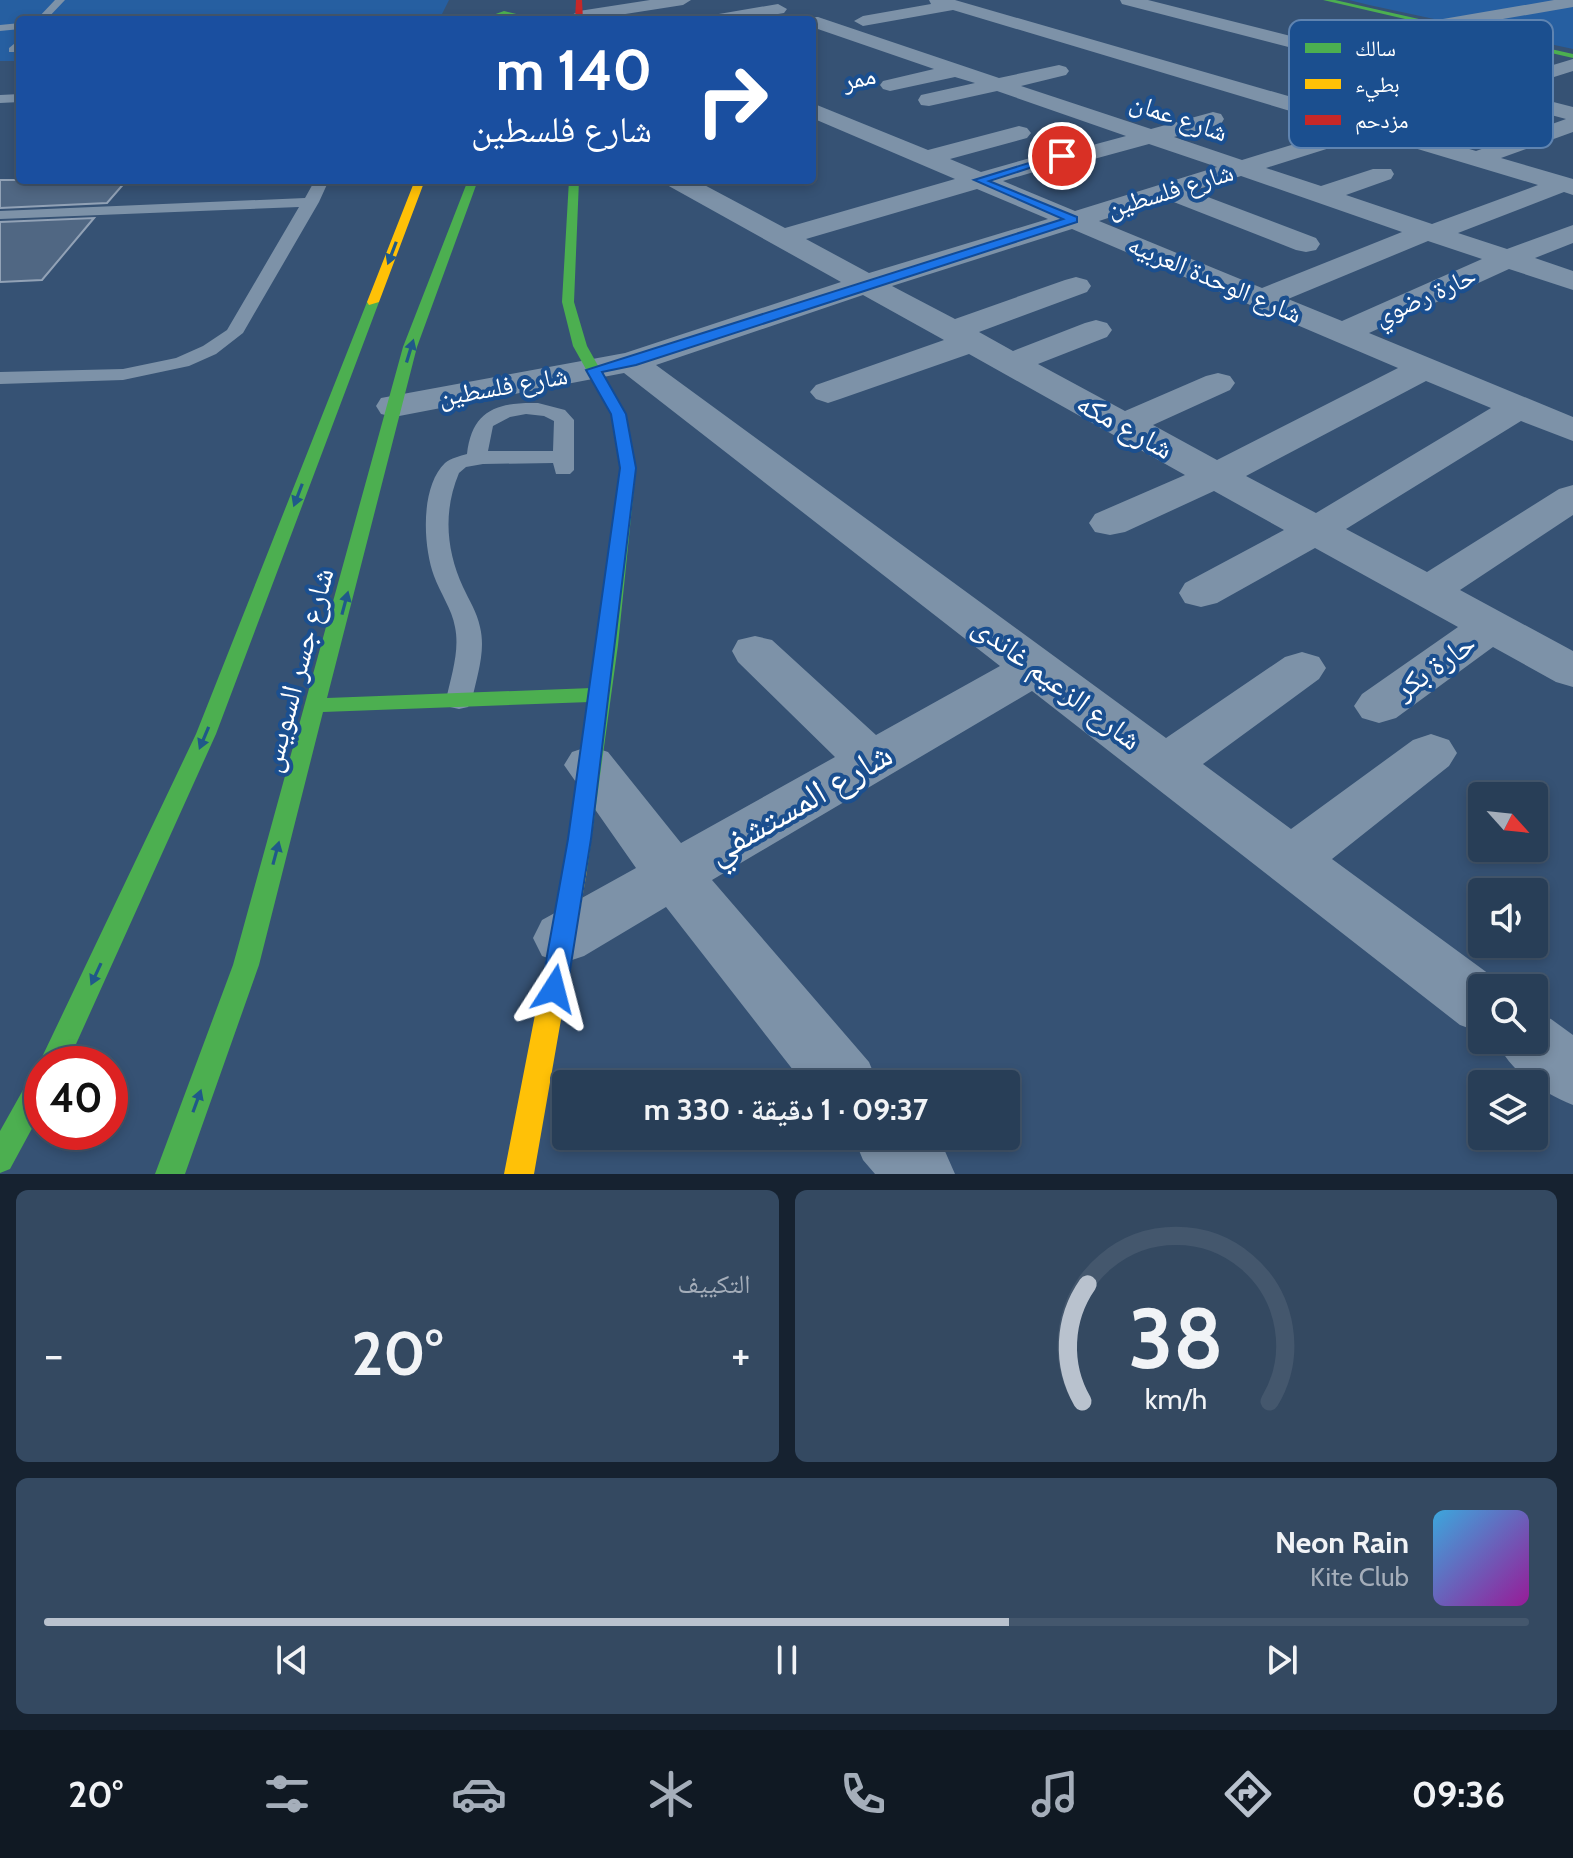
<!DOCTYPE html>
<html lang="ar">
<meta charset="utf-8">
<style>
:root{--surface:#283e57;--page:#344961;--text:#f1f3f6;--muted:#a5aeba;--line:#44576d;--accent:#b9c2ce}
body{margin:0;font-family:Cabin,"Noto Naskh Arabic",sans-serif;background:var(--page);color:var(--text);direction:rtl;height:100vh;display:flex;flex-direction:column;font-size:30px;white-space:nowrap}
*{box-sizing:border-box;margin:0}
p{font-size:26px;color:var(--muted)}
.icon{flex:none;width:44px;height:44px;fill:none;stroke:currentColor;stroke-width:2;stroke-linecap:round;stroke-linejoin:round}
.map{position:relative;height:1174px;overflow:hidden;direction:ltr}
.sheet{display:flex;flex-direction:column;gap:16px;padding:16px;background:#162230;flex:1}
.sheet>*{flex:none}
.banner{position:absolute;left:16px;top:16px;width:800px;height:168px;border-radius:8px;box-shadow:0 4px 12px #0003,0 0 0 2px var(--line);direction:rtl;background:#1a4fa0;color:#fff;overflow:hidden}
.needle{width:52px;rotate:117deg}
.controls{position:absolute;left:1468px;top:782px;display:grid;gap:16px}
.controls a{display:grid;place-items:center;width:80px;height:80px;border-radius:8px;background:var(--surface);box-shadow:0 4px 12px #0003,0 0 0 2px var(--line);font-size:40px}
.speed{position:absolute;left:24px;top:1046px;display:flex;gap:16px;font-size:40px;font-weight:700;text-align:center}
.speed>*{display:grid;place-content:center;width:104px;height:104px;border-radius:50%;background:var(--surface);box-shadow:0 4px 12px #0003,0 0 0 2px var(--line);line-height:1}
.speed .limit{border:12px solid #d22;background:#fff;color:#111}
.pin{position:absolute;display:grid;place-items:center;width:68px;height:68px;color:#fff;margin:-34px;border:4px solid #fff;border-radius:50%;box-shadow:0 2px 8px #0007}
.me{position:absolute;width:88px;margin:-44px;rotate:9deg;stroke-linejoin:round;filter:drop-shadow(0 0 6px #0008)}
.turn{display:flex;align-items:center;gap:28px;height:168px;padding:0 32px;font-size:36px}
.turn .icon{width:104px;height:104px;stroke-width:2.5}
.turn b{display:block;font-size:56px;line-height:68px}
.big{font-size:60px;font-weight:800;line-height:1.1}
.sheet .card{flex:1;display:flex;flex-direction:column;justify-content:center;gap:12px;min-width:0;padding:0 28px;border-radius:12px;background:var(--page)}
.sheet .dial{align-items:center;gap:0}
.dial svg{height:208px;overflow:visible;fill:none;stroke:var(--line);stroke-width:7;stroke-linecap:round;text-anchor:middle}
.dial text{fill:var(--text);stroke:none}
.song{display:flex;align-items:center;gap:24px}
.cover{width:96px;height:96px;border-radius:12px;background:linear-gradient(135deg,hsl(200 70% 55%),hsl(300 70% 35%))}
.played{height:8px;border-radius:4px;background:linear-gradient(90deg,var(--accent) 65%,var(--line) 65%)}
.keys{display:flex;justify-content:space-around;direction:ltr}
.heat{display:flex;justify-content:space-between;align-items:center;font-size:44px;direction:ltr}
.sheet .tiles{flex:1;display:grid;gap:16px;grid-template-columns:1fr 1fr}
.card:last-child{grid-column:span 2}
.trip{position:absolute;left:552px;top:1070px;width:468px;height:80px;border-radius:8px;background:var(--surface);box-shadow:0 4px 12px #0003,0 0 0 2px var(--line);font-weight:800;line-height:80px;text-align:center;direction:rtl}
.tab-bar{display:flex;height:128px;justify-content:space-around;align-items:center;background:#101923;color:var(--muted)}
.tab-bar .icon{width:56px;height:56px}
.tab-bar .on{color:var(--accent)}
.tab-bar b{font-size:36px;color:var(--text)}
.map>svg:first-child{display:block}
.green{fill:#265fa1}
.building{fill:#506783;stroke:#92a2b6;stroke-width:2}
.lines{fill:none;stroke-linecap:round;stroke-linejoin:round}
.lane{fill:#7d92a8;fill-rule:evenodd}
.street{fill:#7d92a8;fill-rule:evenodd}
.fast{fill:#4caf50;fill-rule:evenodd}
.slow{fill:#ffc107;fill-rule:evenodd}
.jam{fill:#c62828;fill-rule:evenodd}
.oneway{fill:#205989}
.route{fill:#1a73e8;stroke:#114b97;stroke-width:2}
.labels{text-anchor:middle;stroke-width:8;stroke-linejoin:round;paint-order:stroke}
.far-street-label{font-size:26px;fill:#fff;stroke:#1b4f8f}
.street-label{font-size:30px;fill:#fff;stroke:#1b4f8f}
.near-street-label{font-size:36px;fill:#fff;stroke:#1b4f8f}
.key{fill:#1b4f8f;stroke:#5f84b1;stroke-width:2}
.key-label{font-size:22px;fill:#fff}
</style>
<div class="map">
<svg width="1573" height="1174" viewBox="0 0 1573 1174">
<rect width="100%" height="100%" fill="#365274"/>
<path class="green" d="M0,0H449L439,20H20V61H0Z
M1349,0H1573V49L1369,5Z"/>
<path class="building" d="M0,180H127L107,203L0,208Z
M94,218L42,280L0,282V222Z"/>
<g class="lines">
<path class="lane" d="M55,0H65L46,20H36Z
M20,23V29L0,31V25Z
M20,39V48L17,52H9V48Z
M20,94V102L0,103V95Z
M315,180H329L319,202L243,333L216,354L189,366L123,380L0,384V372L123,369L176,358L203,346L227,330L299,207L0,219V211L305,198Z
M538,403L565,410L574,420V470L570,474H556L553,463L483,464L466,467L459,473C443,511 446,550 463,587C469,600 477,612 480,627C486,651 477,676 472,700L468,707L459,709L450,707L446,700C451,676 460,651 455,627C452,609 440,593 434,576C423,546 420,487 445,463C451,458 460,456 467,454C472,410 497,402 538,403ZM526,414L544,416L554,421L553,451H488L493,426L510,417Z"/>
<path class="street" d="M650,0H691L683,5L587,20H574L570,16L579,11Z
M929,0H955L1371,120L1463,92L1122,4L1120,0H1148L1334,47L1437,20L1554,0H1573V7L1439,30L1357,53L1486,85L1573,59V71L1510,91L1573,107V132L1501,158L1573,179V195L1564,192L1458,233L1507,249L1573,225V243L1535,258L1573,271V290L1509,269L1369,333L1573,417V441L1521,421L1346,529L1427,572L1559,489L1573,485V515L1460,590L1573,651V687L1556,682L1493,647L1396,718L1379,723L1362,718L1354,706L1362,694L1458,627L1315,548L1217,603L1201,607L1185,603L1179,593L1185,583L1284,530L1214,491L1125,532L1110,535L1095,532L1089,523L1095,514L1185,475L969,354L840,399L828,403L816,399L810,392L816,385L944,340L863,295L656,365L1166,738L1285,657L1302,652L1319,657L1326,668L1319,679L1203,764L1291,829L1413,740L1431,734L1449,740L1457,753L1449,766L1332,859L1504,985L1506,988H1482V1033L1460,1025L1032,691L712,880L869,1062L878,1084H804L666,907L584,956L563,963L542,956L533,938L542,920L636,868L564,765L572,752L590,746L608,752L681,843L835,757L738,662L732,651L738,640L755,636L772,640L876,735L1000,666L624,373L394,417L381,414L376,406L381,398L625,353L841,282L667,185L663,180H695L785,228L955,179L812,118V103L928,150L1019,126L1027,128L1031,133L1027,138L950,159L981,172L1062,149L1072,153L1074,150L1126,136L997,91L929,106L921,105L918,100L921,95L975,83L955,77L890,91L883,89L880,85L883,81L934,69L812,27V20H804L806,17H818L999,78L1059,65L1066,67L1069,71L1066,75L1021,86L1151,129L1213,112L1221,114L1224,119L1221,124L1174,137L1242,160L1347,128L953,10L863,26L854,21L863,16L931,4ZM1487,98L1566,119L1476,151L1395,127ZM1371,135L1538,185L1432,224L1346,195L1391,179L1394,174L1391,169H1373L1321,186L1266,168ZM1149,144L1217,167L1075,211L1003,181L1071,161L1073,158L1083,162ZM1241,176L1402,232L1262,288L1099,221L1166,199L1296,250L1306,252L1316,250L1320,244L1316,238L1192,191ZM977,189L1048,219L869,273L806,239ZM1072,229L1398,368L1217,460L1153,425L1230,390L1235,383L1230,376L1218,373L1206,376L1125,411L1038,364L1107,337L1112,330L1107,323L1096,320L1085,323L1013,351L979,332L1087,292L1091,286L1087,280L1076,277L1065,280L955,319L892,286ZM1428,241L1482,259L1342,321L1288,299ZM1426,381L1491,408L1316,513L1246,476Z
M778,4L787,9L784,13L744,20H704L713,15Z
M1534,1013L1551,1019L1573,1035V1105C1541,1092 1510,1072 1496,1040H1534Z
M853,1136H933L944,1149L955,1174H875L863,1160Z"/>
<path class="fast" d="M1323,0H1335L1573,54V58Z
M504,11L533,18L534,20L504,15L479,20Z
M468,180H478L417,347L327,698L592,688L620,468L611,414L573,346L562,302L569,180H579L574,302L587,346L625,414L636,468L618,645L587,871L583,878L575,880L567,878L563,871L590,702L323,712L259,965L185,1174H155L233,965L403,347Z
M373,298L379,302L216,734L67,1064H42V1070L40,1064L43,1055L196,734L367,302Z
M42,1070V1110L10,1169L0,1173V1131L32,1074Z"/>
<path class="slow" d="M415,180H425L379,302L369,305L367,302Z
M575,862L583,864L587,871L534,1174H504L563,871L567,864Z"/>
<path class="jam" d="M576,0H582L583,20H575Z"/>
</g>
<defs><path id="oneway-solid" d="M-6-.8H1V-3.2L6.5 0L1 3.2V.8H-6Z" transform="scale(2)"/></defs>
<g class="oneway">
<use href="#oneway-solid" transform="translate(392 253) rotate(111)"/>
<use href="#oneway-solid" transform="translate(410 351) rotate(-73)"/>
<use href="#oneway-solid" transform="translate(298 495) rotate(111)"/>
<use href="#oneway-solid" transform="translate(345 603) rotate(-75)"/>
<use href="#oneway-solid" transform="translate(204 738) rotate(113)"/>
<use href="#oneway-solid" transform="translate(276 853) rotate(-75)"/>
<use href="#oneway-solid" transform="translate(96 974) rotate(115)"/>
<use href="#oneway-solid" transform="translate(197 1101) rotate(-70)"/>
</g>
<path class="route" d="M1058,154L1067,156L989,181L1077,217V222L636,365L602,372L626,414L636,468L591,839L567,989L563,997L554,1000L545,997L541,989L568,839L620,468L611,414L586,370L1063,219L974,180Z"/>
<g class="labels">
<g class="far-street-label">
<text transform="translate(859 78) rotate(-12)" y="9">ممر</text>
<text transform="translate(1179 117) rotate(19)" y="9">شارع عمان</text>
<text transform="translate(1170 190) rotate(-17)" y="9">شارع فلسطين</text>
<text transform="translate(1215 279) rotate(23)" y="9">شارع الوحدة العربيه</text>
<text transform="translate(1425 296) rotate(-24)" y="9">حارة رضوي</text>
<text transform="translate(503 386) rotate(-10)" y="9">شارع فلسطين</text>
</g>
<g class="street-label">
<text transform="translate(1125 426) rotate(29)" y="10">شارع مكه</text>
<text transform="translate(1435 666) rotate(-35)" y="10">حارة بكر</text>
<text transform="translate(297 670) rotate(-75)" y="10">شارع جسر السويس</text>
<text transform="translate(1057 683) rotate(37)" y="10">شارع الزعيم غاندى</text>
</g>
<g class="near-street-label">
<text transform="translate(799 802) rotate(-30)" y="13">شارع المستشفي</text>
</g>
</g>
<rect x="1289" y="20" width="264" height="128" rx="12" class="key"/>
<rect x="1305" y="43" width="36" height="10" fill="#4caf50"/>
<rect x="1305" y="79" width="36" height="10" fill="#ffc107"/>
<rect x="1305" y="115" width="36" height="10" fill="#c62828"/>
<g class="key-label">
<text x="1355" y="56">سالك</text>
<text x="1355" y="92">بطيء</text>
<text x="1355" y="128">مزدحم</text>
</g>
</svg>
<div class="controls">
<a><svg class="needle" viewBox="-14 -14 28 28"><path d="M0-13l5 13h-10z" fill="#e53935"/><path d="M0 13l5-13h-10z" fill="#a5aeba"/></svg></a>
<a><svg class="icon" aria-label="sound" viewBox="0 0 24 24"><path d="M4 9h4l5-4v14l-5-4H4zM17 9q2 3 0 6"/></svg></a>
<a><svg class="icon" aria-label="search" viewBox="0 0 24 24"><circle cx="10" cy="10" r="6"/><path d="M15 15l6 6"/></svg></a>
<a><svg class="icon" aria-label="layers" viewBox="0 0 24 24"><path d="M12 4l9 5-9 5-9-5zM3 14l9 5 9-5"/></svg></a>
</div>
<div class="speed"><div class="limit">40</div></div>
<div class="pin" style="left:1062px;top:156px;background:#d93025"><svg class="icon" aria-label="arrive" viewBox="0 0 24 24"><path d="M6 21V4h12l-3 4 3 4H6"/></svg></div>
<svg class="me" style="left:554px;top:989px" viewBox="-20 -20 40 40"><path d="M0-17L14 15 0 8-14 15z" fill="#1a73e8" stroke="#fff" stroke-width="4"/></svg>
<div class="trip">09:37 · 1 دقيقة · 330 m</div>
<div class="banner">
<div class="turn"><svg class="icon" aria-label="right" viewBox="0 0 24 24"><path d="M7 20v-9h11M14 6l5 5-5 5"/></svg><div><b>140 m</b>شارع فلسطين</div></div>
</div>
</div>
<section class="sheet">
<div class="tiles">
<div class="card dial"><svg viewBox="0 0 100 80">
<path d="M14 69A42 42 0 1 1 86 69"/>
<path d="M14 69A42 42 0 0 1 16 24" stroke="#b9c2ce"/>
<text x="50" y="56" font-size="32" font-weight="700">38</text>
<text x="50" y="72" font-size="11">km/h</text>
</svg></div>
<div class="card"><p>التكييف</p>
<div class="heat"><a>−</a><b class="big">20°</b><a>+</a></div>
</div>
<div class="card">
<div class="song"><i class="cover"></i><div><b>Neon Rain</b><p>Kite Club</p></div></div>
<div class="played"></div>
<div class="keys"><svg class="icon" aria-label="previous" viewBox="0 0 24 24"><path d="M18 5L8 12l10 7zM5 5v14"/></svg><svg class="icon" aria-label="pause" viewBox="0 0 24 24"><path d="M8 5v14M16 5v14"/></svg><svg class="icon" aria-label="next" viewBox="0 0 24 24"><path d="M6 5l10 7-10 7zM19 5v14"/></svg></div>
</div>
</div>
</section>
<nav class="tab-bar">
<b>09:36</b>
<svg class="icon on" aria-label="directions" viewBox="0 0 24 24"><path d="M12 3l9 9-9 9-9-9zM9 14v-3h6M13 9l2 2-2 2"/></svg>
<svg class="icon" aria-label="music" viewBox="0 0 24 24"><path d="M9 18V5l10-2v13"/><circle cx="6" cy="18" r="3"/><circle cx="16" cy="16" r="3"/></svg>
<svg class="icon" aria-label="phone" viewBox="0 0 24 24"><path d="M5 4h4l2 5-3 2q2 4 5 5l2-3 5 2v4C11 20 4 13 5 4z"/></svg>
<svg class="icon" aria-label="climate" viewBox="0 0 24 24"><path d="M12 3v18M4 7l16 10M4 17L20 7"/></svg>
<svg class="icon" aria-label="car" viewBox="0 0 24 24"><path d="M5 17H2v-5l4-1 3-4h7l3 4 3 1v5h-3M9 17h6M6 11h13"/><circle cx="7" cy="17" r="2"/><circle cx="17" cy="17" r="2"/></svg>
<svg class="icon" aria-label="filters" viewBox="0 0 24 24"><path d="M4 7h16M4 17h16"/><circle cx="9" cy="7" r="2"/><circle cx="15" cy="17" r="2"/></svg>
<b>20°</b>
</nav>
